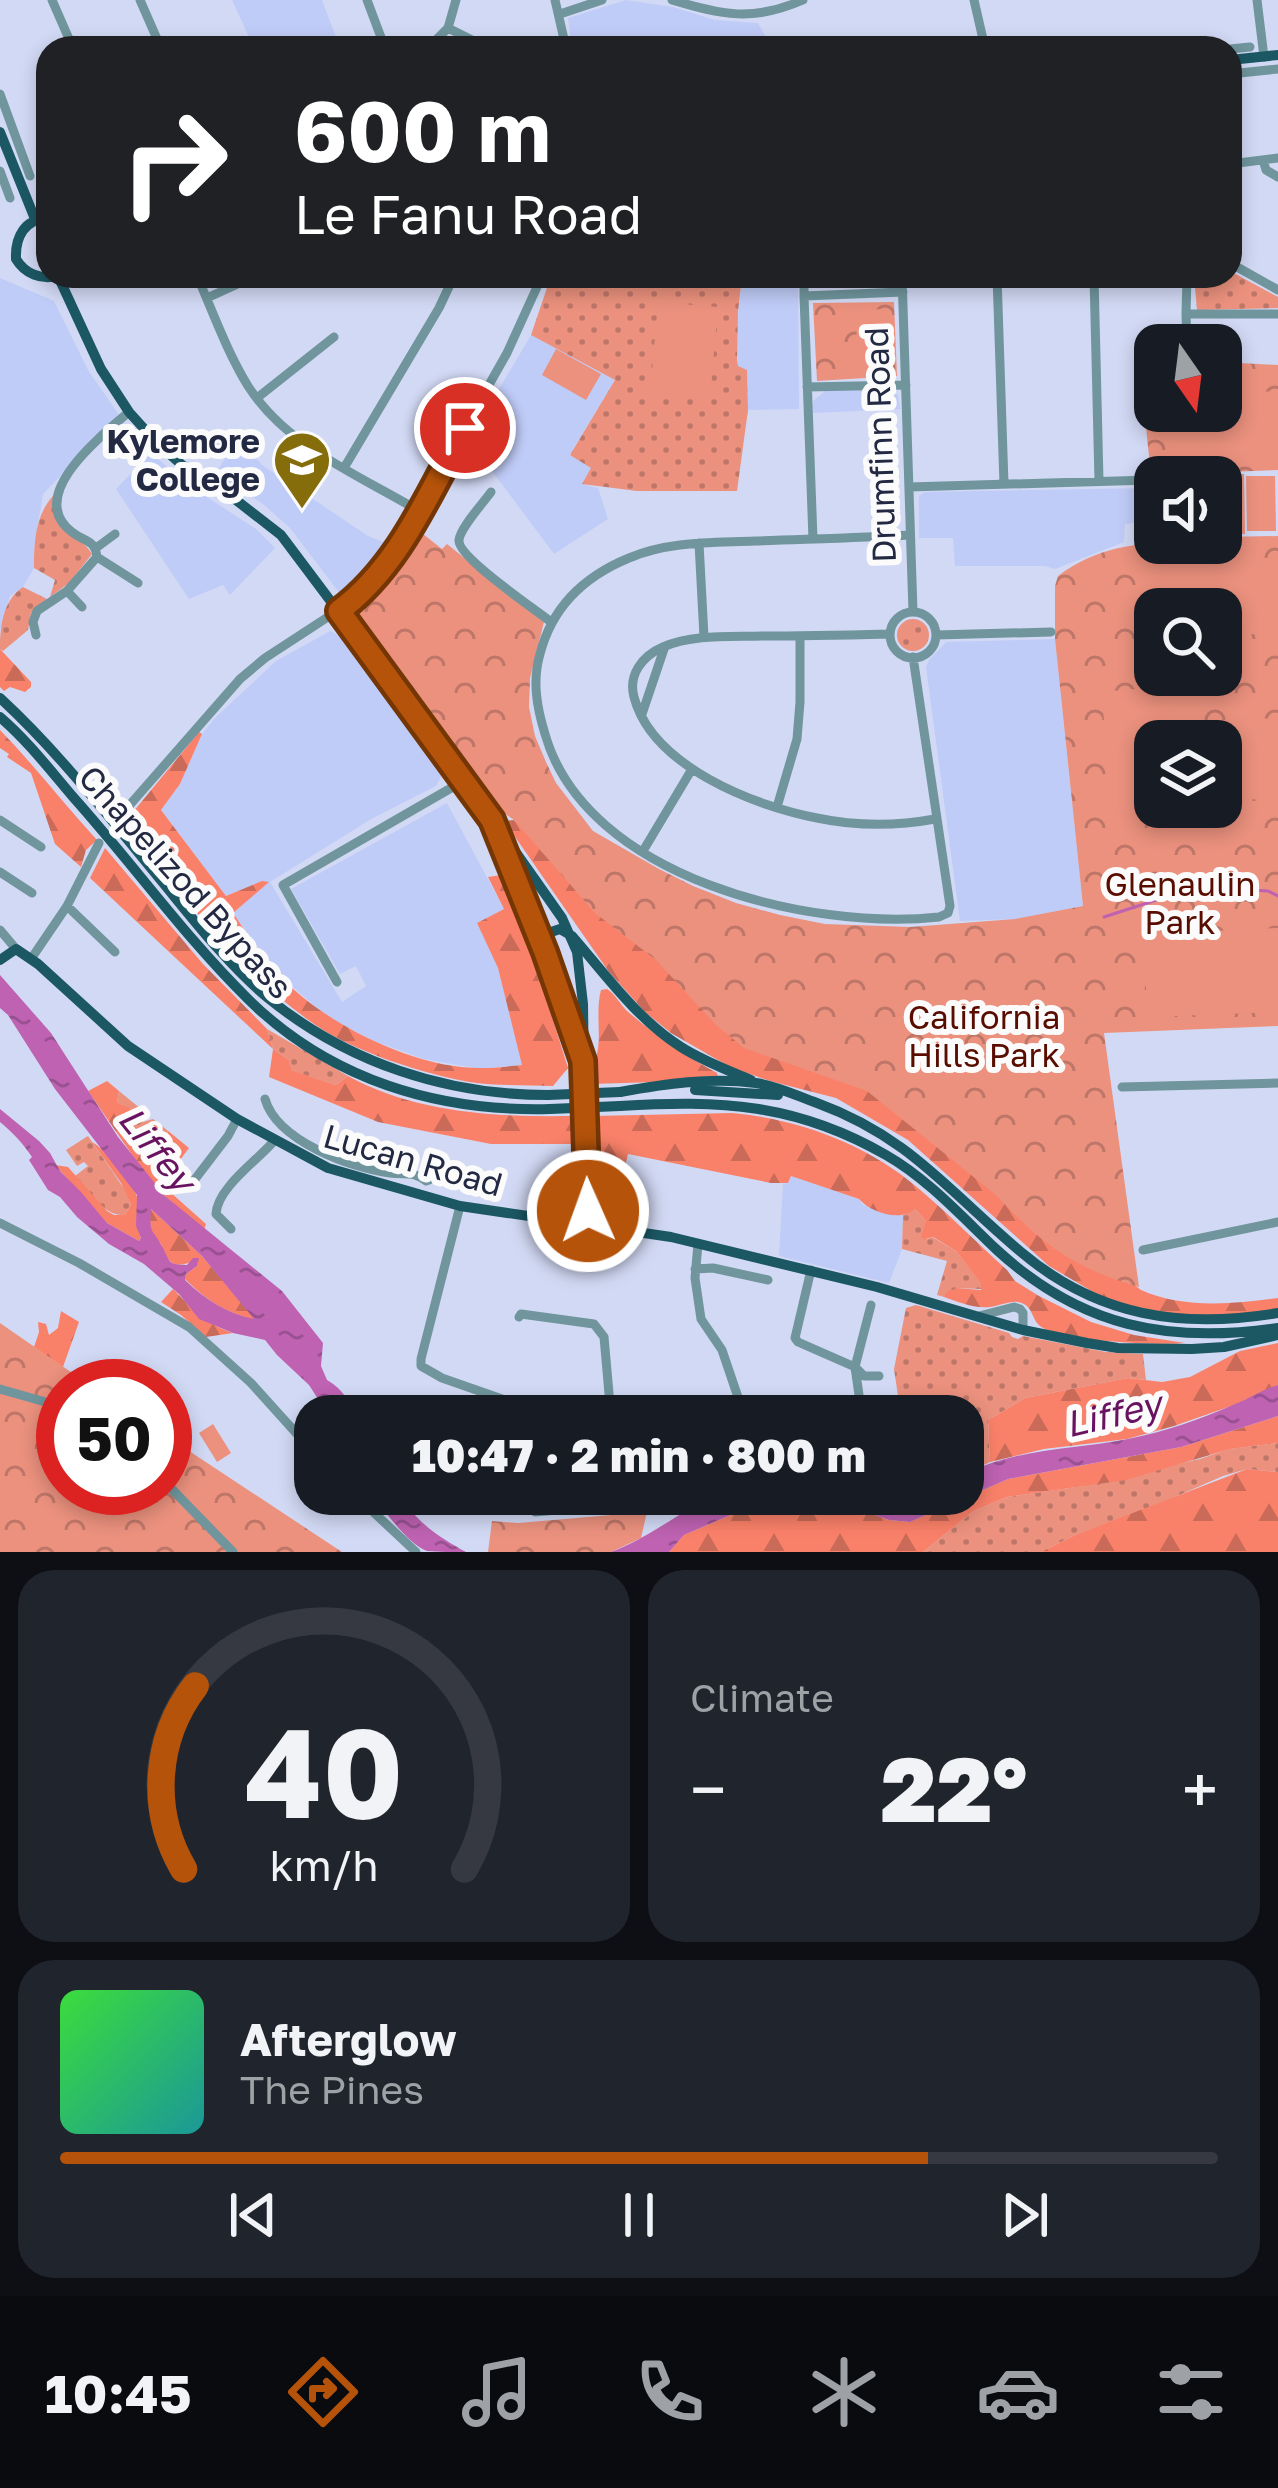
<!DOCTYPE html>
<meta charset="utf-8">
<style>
:root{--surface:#171b24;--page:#20242c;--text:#f1f3f6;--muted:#9ea1a6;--line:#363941;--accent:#b45309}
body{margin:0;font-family:"Golos Text",sans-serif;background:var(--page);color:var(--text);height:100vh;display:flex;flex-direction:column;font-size:45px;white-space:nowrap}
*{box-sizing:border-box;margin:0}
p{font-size:39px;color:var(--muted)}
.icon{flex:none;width:66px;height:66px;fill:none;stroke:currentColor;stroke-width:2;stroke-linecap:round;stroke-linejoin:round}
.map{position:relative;height:1552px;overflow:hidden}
.sheet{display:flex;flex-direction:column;gap:18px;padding:18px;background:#0d0f14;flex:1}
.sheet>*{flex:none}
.guide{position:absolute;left:36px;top:36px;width:1206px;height:252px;border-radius:36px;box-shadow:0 6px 18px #0003;background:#202124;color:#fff;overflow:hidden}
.needle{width:78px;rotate:166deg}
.controls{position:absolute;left:1134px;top:324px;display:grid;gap:24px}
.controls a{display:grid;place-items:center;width:108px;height:108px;border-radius:24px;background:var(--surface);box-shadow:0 6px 18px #0003;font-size:60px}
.speed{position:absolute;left:36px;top:1359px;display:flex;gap:24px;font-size:60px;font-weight:700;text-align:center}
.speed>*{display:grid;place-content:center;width:156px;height:156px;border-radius:50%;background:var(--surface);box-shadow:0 6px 18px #0003;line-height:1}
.speed .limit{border:18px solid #d22;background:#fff;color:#111}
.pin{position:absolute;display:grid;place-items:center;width:102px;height:102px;color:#fff;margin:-51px;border:6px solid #fff;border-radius:50%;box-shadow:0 3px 12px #0007}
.me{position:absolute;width:132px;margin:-66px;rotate:358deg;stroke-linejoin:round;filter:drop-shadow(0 0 9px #0008)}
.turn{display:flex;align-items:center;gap:42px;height:252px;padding:0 60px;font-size:54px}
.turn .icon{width:156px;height:156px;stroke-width:2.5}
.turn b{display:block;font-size:84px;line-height:102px}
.big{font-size:90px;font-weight:800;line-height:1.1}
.sheet .tile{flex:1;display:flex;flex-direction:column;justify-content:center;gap:18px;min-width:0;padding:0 42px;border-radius:36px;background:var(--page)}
.sheet .dial{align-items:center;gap:0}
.dial svg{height:312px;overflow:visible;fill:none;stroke:var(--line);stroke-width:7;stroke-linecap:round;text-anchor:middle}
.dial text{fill:var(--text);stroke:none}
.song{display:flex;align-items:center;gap:36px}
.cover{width:144px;height:144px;border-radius:18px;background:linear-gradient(135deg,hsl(120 70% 55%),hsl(180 70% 35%))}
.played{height:12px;border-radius:6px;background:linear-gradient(90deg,var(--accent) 75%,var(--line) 75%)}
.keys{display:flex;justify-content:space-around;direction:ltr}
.heat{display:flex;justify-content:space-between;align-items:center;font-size:66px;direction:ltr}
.sheet .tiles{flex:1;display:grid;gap:18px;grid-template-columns:1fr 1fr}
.tile:last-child{grid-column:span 2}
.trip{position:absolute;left:294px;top:1395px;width:690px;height:120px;border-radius:36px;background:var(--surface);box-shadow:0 6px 18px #0003;font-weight:800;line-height:120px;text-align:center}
.dock{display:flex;height:192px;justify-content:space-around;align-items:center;background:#090b0e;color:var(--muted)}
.dock .icon{width:84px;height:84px}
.dock .current{color:var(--accent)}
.dock b{font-size:54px;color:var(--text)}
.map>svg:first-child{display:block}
.built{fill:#c0ccf8}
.grass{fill:url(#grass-dots)}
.forest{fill:url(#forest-firs)}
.park{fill:url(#park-crowns);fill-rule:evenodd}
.pitch{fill:#eb917e}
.water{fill:url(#water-ripples);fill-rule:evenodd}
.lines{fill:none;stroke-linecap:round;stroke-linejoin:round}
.stream{stroke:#be62b1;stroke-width:3}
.minor{stroke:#70959d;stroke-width:9}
.major{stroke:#1b5864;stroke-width:10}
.major-bridge{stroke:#1b5864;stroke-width:10}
.route-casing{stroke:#753606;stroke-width:30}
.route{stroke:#b45309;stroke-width:21}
.labels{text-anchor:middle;stroke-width:12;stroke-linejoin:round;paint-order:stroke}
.poi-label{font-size:33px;font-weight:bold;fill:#232942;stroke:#fbfbfb;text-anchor:end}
.street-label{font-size:33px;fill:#232942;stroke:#fbfbfb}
.park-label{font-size:33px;fill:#590d01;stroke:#fbfbfb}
.water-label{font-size:36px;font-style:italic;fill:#691360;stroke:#fbfbfb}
</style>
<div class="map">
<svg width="1278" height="1552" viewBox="0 0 1278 1552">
<defs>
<pattern id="grass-dots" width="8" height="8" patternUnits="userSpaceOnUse" patternTransform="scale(3)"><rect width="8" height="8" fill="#eb917e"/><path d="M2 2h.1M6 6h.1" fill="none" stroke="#be7669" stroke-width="1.8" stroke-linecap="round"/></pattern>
<pattern id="forest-firs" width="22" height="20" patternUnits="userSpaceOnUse" patternTransform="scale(3)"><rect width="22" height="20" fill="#fa8169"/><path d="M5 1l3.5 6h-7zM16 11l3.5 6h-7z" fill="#ca6a58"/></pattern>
<pattern id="park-crowns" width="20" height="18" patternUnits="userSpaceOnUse" patternTransform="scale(3)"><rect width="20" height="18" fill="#eb917e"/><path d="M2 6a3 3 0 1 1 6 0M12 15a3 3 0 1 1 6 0" fill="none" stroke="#be7669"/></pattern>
<pattern id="water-ripples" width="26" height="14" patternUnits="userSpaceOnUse" patternTransform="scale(3)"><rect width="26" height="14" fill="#be62b1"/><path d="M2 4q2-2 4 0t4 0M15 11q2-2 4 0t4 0" fill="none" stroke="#9a5192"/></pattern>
</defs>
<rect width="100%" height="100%" fill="#d2d9f4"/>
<path class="built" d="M232,0H322L340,48H254Z
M626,0L673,7L715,20L758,23L772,48H572L568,18Z
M798,276L799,409L748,410L747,371L738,366L736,336L742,278Z
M829,276H893L894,283L830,288Z
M0,278L54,301L88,370L119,415L43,494L34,548V568L23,587L10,596L0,631Z
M531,335L615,380L570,454L592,468L582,484L598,488L608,519L554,554L469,440Z
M889,390L898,395L900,409L813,413V401L825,391Z
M238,437L262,465L368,536L389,544L364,578L341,595L290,528L263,504L216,473Z
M151,453L190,486L256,529L275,548L230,595L223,585L189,599L116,489Z
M1148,488L1149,521L1125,524L1124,542L1055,569L1045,566H955L953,538H919V496L925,492Z
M330,631L341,636L440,770L441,777L436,786L373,818L270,882L342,1002L366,986L356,966L340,974L291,889L447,803L504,909L478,923L498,968L523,1065L480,1069L424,1059L374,1041L327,1017L278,974L232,912L267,883L262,881L226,896L161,810L180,784L202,734L215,718L276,661Z
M1055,639L1083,906L1016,919L960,921L926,667L929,660L946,642Z
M791,1176L859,1199L863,1205L903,1215L902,1249L889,1283L779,1256L783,1184L788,1183Z"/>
<path class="grass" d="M1230,271L1278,297V308L1197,310L1194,276H1230Z
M551,276H742L738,312L737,359L738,366L747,370L748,410L737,491H637L582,484L591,468L570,455L615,380L531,335Z
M53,496C54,542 76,528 92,554L69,583L50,597L55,580L34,568C34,542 35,516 53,496Z
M23,587L47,599L31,613L28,630L3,651L0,649C0,626 3,600 23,587Z
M897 635a16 16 0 1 1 32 0a16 16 0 1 1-32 0Z
M267,1029L348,1076L336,1085L290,1070L289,1060L273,1049Z
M119,1091L141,1109L140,1116L143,1122L153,1119L167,1130L173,1157L155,1168L151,1155L157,1141L137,1133L117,1103Z
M88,1136L127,1193L131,1204L125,1215C104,1217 89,1191 75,1176L88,1166L84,1162L77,1166L66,1150Z
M915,1209L926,1221L927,1239L932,1237L956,1251L982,1283L981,1289L957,1288L944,1297L937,1295L947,1261L902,1249L903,1215Z
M916,1305L1009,1333L1012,1337L1018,1339L1023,1336L1106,1352L1143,1354L1146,1380L1128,1378L1025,1398L988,1420L990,1462L963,1475V1416H901L894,1369L906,1308Z
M1278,1443V1472L1247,1469L1223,1476L1145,1510L1073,1536L1041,1552H923L974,1511L1007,1497L1083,1486L1200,1459L1229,1449Z"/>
<path class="forest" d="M0,649L31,682V687L25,692L10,687L4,691L0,687Z
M0,730C34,765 64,804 97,840L86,850L81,867L55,844L31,773L7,757L9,754L0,748Z
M199,732L202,734L180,784L161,810L226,896L262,881L269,882L233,913C247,933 260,954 277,973C322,1023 416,1070 484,1068C497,1068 509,1066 522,1065L498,968L477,923L504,909L488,877L501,875L526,933L568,1068L553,1086C525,1085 496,1086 469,1082C424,1074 352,1051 314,1024C238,971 182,894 124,823Z
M514,820L1141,1290C1183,1309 1234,1304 1278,1298V1309L1215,1318L1142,1310L1100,1296L1049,1266L908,1140L836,1098L770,1081L730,1067L671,1033L645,1012L609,972L504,821Z
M105,848L203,964L267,1029L273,1049L289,1060L291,1070L336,1085L348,1076C416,1113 495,1117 570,1116L574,1144H491L378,1122L269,1077L273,1049L90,878Z
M607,989C616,995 619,1003 627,1011C654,1034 686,1056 717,1073L719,1080L592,1084V1067C605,1045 594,1016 601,990Z
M107,1081L119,1091L117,1103L129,1108L137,1133L157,1135L151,1155L155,1167L173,1156L167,1130L189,1148L168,1176L169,1191L206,1224L204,1230L165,1196L148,1178L88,1091Z
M732,1113C798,1119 867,1144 918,1188C949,1214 977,1243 1007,1270L1015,1281L1039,1296L1091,1322L1134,1335L1185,1343C1158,1346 1065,1341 1043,1328C1030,1321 1035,1305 1018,1302C1009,1301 999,1306 990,1307C974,1309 959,1302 944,1297L947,1292L957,1288L981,1290V1283L956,1251L933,1237L924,1239L921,1237L926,1221L915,1209C901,1222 871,1213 859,1199L791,1176L788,1183H771L628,1154L614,1212L613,1216L608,1215L605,1207L610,1160L595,1150L593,1116Z
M92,1142C105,1149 134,1182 137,1197C141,1212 135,1223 141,1238L139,1241L107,1223L55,1165L68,1167L107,1211L114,1215H125L131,1204L121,1183Z
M150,1208L202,1256L256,1320C226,1313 207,1301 185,1279L186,1274L197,1266L198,1259C177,1269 168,1267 161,1244C149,1231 150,1227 150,1208Z
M173,1289C194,1310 203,1323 233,1333L206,1337L181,1315L161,1302Z
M61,1311L79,1322L63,1367L34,1347L39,1332L38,1322L46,1324L49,1335L58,1328Z
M1278,1343V1385L1234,1405L1174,1426L1127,1439L1044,1449L990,1462L988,1420L1025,1398L1128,1378L1162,1382L1190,1377L1240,1351Z
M1278,1416V1443L1230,1449L1126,1480L1007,1497L974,1511L923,1552H669L684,1535L756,1504H845L889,1520L910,1522L1008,1479L1181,1447Z
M1247,1469L1278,1472V1552H1041L1073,1536Z"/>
<path class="park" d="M894,302L897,376L817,381L813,303Z
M1138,351L1155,353V411H1221V362L1278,365V470L1151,475Z
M418,530L442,549L447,544L544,622L530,678L529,707L535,736L546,762L556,783L593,831L659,869L693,886L736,903L780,915L825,924L910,927L1015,919L1083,906L1055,639V586L1058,576C1110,537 1160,543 1221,543V537L1278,536V1026L1104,1033L1139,1287C1074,1268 1042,1245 996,1195L867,1091L744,1048L716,1025L656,960L595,913L514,820L494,806L404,689L354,617C359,604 369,598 379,587C394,569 406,551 418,530ZM1155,609H1221V675H1155ZM1155,741H1221V807H1155Z
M0,1323L91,1386H63V1488H165V1435L342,1552H0Z
M647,1512L641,1538L611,1552H488L492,1521L518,1523Z"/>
<path class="pitch" d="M658,302L718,307L710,398L650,393Z
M885,309L887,356L857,357L856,310Z
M556,349L601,374L586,400L542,375Z
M1221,390L1278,392V456L1178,454V411H1221Z
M1244,474L1245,534L1221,535V477H1155V531L1151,475Z
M1246,476H1275L1276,531H1247Z
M1278,557V633L1221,636V609H1155V639L1146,640L1139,566Z
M1180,685L1185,741H1155V806L1114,810L1101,692Z
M1278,718V798L1221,801V741H1207L1206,722Z
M1278,928V1012L1147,1017L1144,934Z
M213,1424L231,1453L217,1462L199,1433Z"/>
<path class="water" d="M0,975L51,1033L118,1137L165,1196L282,1291L323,1343L321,1366L327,1380C343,1389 348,1400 357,1416H329L309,1385L277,1355L265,1340L233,1333L199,1319L179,1294L144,1264L109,1244L77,1217L60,1197L48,1190L29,1160L32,1157C22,1142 13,1133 0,1122V1109L39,1141L50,1153L60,1171L81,1192L107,1223L139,1241L141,1238L136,1226L137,1195L55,1089L8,1015L0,1008ZM151,1209L202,1256L254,1319C226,1313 206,1300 185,1280L186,1274L197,1266L199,1258H193L187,1265C168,1264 171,1264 163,1248C153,1228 149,1236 151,1209Z
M1278,1385V1416L1181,1447L1008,1479L910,1522L889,1520L845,1504H756L684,1535L669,1552H611C649,1538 681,1510 720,1494H890L894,1498L908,1500L931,1494H963V1475C1015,1448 1072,1450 1128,1439C1164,1432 1202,1419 1235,1404C1250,1398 1263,1389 1278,1385Z
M373,1494H401C412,1520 442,1539 466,1552C455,1552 437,1552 427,1551C408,1544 384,1511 373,1494Z"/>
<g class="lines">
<path class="stream" d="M1104,917L1181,892L1227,893L1251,890L1268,891L1278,896"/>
<path class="minor" d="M52,0L73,48
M140,0L161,48
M367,0L385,48
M555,0L566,48
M672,0C722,15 753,22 803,0
M974,0L985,48
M1257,0L1264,57
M560,14L602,0
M448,28L488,48
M428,48L448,28L456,0
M1230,49L1250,47
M1230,74L1278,69
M0,94L30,176
M1263,160L1266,170L1278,177
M1230,164L1278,158
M0,171L10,198
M1230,263L1278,290
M197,276C213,312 227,352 248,386C287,447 359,475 419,511
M804,276V296
M902,276L913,612
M997,276L1004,484
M1094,276L1099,481
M1187,276L1186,314H1278
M207,298L255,276
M1186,314L1187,345
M807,387L906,385
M257,398L334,337
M344,468L439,308L454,276
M909,487L1150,480
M491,492C484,502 460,528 459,540C457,557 535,609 551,622
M910,535C858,538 807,539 755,541C712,543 669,541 629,558C585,576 552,607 540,654C532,681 537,708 545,734C586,878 810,931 939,917L948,913L950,906L913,657
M813,539L804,296L903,292
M699,543L704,637
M96,548L115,534
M97,557L138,583
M67,591L82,607
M890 635a23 23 0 1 1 46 0a23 23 0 1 1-46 0Z
M890,634C848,635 805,636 762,636C730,637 693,634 663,647C642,656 628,675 634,697C652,766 754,806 817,818C855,826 897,826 935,819
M36,635L33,622L37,611L67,591L97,557C95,539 84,542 72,532C24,496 102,435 129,412
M936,635L1051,632
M642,714L665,646
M777,807L797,739L800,702V636
M120,816L240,679L265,658L357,598L389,562L507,353L542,276
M0,820L41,847
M643,851L692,769
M0,872L32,893
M67,906L115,952
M0,930L16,949
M31,959L67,906L99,843
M337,982L283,885L465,780
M1122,1087L1278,1083
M265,1099C277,1141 351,1168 390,1173C405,1175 415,1171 426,1181L434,1178L452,1181
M189,1187L228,1136L237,1119
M460,1206L421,1359V1366L442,1378L522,1406L529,1416
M0,1223L79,1263L189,1327L251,1383L315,1454
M231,1229L216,1214C217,1188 258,1160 274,1141
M698,1244L695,1278L701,1319L722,1350L743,1412
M1143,1250L1278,1222
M695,1269L713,1268L768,1280
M811,1270L795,1338L798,1342L855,1367L864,1376H879
M979,1316L1014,1307L1020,1309L1023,1313V1330
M519,1317L521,1314L594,1324L604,1337L611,1416
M0,1389L63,1407
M730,1416L778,1401
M862,1416L855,1367L871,1305
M885,1416L891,1415
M165,1482L233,1552
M354,1494L416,1552
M525,1494L527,1506L535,1512L602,1506L617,1494"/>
<path class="major" d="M1230,60L1278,55
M0,132L35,219
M48,219C25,218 15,237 16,259C25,274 41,280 58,276
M58,276L101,369L129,412L156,442L182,465L227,493L281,535L465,780L562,918L577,952L583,1004L586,1223
M0,698C62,755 115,825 169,890C200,928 231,967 268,998C348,1063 446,1095 548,1095
M0,717C28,741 50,770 74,798C133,864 185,937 248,999C330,1080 438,1112 550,1109
M500,840L545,952L579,1052
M545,952L548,933L560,929L572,936C605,974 637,1019 681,1047C703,1061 727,1070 751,1080
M0,960L16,949L38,964L128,1046L237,1119L328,1168L460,1206L671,1237L877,1287L1023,1330L1087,1343L1118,1348L1192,1349L1224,1347L1278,1335
M695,1090L778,1095
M620,1092C664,1084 711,1077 756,1083C777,1086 797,1096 817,1103C910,1137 948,1191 1021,1252C1098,1317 1182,1329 1278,1313
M620,1106C720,1100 796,1103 886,1155C928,1179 962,1217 997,1250C1081,1327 1168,1344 1278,1328"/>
<path class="major-bridge" d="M548,1095L620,1092
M550,1109L620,1106"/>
</g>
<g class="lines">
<defs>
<path id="route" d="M465,428C429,492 400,566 339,611L492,820L545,952L583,1061L588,1211"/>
</defs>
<use href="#route" class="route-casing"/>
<use href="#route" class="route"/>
</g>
<defs>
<symbol id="university-pin" viewBox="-11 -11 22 30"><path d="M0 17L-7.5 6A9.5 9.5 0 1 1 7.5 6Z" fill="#866d0c" stroke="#fbfbfb"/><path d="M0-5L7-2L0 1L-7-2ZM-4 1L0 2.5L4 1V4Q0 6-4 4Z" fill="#fff"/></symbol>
</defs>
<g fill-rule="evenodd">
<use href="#university-pin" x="269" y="427" width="66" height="90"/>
</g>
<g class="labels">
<g class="poi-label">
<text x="260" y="453">Kylemore<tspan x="260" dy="38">College</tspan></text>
</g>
<g class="street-label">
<text transform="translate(880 445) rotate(-92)" y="12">Drumfinn Road</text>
<text transform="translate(186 882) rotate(48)" y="12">Chapelizod Bypass</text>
<text transform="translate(413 1160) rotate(16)" y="12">Lucan Road</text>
</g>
<g class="park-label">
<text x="1180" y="896">Glenaulin<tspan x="1180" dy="38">Park</tspan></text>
<text x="984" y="1029">California<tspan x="984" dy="38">Hills Park</tspan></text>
</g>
<g class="water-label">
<text transform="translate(157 1149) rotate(51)" y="13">Liffey</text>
<text transform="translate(1113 1414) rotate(-13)" y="13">Liffey</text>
</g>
</g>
</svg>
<div class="controls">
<a><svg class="needle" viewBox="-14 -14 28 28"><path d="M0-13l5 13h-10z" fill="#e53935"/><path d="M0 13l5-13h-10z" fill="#9ea1a6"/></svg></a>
<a><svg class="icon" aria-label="sound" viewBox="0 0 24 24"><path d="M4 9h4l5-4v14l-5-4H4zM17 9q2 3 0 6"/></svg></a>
<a><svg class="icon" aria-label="search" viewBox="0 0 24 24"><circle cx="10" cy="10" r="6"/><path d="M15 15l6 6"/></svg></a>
<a><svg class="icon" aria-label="layers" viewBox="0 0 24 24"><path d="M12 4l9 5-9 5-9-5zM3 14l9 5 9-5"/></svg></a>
</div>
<div class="speed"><div class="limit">50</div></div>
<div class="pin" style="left:465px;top:428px;background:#d93025"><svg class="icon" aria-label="arrive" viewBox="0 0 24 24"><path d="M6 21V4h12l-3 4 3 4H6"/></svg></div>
<svg class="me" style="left:588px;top:1211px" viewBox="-20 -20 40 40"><circle r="17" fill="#b45309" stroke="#fff" stroke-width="3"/><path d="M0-11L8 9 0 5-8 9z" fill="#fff"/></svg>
<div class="trip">10:47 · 2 min · 800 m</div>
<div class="guide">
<div class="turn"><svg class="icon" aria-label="right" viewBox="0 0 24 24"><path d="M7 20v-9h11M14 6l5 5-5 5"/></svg><div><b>600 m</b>Le Fanu Road</div></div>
</div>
</div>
<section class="sheet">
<div class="tiles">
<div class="tile dial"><svg viewBox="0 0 100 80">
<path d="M14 69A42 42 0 1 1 86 69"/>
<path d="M14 69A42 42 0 0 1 17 22" stroke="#b45309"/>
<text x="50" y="56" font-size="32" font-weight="700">40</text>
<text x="50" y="72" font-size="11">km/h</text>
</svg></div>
<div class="tile"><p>Climate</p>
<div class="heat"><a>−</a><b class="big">22°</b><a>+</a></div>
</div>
<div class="tile">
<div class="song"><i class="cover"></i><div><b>Afterglow</b><p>The Pines</p></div></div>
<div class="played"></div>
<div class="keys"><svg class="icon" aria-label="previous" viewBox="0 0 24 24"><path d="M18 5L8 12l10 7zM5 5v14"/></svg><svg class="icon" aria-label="pause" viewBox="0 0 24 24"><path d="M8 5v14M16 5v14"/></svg><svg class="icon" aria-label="next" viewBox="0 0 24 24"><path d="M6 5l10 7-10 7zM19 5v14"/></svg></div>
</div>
</div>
</section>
<nav class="dock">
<b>10:45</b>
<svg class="icon current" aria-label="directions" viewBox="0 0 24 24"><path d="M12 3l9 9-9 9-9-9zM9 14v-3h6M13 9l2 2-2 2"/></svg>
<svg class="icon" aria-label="music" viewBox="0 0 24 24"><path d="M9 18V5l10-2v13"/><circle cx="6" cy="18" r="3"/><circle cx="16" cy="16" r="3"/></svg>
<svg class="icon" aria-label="phone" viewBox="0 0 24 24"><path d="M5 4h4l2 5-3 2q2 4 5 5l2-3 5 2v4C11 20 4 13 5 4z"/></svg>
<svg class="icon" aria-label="climate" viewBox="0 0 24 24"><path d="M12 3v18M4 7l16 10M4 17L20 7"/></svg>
<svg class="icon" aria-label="car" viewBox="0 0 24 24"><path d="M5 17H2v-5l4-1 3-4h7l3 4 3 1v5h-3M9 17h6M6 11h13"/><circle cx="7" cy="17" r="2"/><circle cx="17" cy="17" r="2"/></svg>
<svg class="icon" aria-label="filters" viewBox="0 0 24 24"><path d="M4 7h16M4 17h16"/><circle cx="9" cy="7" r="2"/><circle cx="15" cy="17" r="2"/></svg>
</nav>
